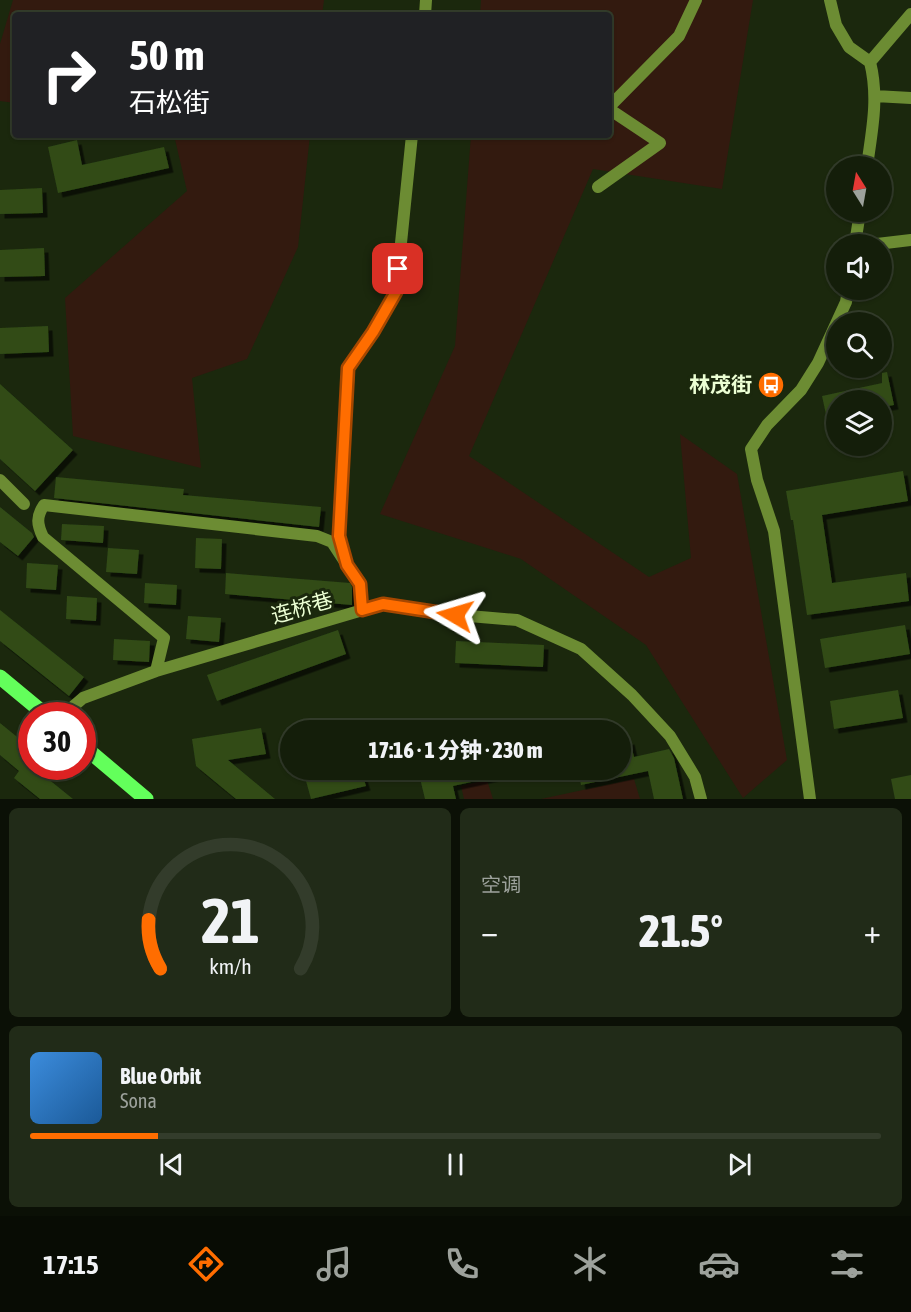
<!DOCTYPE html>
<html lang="zh">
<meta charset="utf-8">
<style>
:root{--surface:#141e0a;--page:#212b18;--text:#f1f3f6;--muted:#9da29c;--line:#333c2b;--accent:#ff6d00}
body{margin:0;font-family:"Asap Condensed","Noto Sans SC",sans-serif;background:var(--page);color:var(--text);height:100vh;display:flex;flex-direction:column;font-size:22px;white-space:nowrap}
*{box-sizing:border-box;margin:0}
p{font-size:20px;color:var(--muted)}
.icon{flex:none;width:33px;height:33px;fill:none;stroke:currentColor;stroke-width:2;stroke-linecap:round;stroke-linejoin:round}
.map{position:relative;height:799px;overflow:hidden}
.details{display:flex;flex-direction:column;gap:9px;padding:9px;background:#0b1006;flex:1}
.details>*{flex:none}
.hud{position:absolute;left:12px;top:12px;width:600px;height:126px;border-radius:6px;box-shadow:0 2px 4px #0004,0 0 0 2px var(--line);background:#202124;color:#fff;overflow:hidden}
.needle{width:39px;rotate:349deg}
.fabs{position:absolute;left:826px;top:156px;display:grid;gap:12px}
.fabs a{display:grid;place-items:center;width:66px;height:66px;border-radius:50%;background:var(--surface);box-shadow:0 2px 4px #0004,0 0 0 2px var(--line);font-size:30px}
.speed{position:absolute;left:18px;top:702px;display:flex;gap:12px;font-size:30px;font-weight:700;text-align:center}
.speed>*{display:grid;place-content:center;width:78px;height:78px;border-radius:50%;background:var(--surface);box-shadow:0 2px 4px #0004,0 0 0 2px var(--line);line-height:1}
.speed .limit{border:9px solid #d22;background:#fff;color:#111}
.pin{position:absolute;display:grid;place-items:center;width:51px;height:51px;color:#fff;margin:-26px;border-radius:12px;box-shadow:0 3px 9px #0006}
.me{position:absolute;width:66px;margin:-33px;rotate:277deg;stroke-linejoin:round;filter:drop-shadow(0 0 4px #0008)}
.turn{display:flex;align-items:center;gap:21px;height:126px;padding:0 18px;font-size:27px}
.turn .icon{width:78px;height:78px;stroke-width:2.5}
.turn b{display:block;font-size:42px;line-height:51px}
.big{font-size:45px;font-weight:800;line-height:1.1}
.details .card{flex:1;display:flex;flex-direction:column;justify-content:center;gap:9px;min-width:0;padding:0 21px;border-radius:9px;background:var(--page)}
.details .dial{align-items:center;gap:0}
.dial svg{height:156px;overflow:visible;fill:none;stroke:var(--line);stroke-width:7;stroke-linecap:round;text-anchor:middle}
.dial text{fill:var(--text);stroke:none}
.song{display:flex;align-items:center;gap:18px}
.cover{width:72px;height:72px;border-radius:9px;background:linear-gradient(135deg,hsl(210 70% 55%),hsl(210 70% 35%))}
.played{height:6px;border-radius:3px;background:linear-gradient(90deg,var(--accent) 15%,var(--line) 15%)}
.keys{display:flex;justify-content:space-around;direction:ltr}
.heat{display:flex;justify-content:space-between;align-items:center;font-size:33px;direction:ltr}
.details .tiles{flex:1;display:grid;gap:9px;grid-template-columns:1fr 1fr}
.card:last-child{grid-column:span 2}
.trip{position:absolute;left:280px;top:720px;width:351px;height:60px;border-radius:30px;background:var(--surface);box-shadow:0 2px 4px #0004,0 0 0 2px var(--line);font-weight:800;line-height:60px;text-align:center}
.menu{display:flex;height:96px;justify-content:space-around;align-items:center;background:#080c04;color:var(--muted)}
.menu .icon{width:42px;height:42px}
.menu .selected{color:var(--accent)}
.menu b{font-size:27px;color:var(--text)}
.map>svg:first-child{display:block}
.green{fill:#331a0f}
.building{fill:#304b17;filter:url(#shadow)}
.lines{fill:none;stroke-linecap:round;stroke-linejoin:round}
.street{stroke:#6c8c33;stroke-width:12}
.primary{stroke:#63ff5b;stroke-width:15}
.route-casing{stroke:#a64700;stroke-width:15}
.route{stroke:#ff6d00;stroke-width:10}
.labels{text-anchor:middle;stroke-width:6;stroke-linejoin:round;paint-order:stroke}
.poi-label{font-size:21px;font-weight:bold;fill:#ecffd4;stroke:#1b280d;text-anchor:end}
.street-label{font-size:21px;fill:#ecffd4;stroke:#1b280d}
</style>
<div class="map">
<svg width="911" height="799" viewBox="0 0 911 799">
<defs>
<filter id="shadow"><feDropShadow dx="4.5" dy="4.5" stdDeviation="0" flood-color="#0009"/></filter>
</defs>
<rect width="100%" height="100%" fill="#1b280d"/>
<path class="green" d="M13,0H324L322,15H15V103L0,101V44Z
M481,0H753L722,189L593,169L469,456L649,577L691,558L680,434L737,474L787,760L743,798L646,645L521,559L380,514L455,346L471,135H609V15H480Z
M174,135H310L298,247L247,359L192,378L201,468L73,436L65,298L187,191Z
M634,779L640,799H541Z
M487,780L493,799H464L461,786Z"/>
<path class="building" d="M77,140L82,165L164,147L169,168L58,193L48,147Z
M42,188L43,213L0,214V190Z
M44,248L45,276L0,277V250Z
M48,326L49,352L0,354V328Z
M887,372L894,405L882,407V400H837V417L827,419L822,396L882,383V373Z
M0,384L73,450L35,491L0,459Z
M903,471L908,501L822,515L832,583L906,573L909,601L807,615L793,520H791L786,491Z
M56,477L184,489L183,495L321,507L319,527L54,498Z
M0,507L32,533L34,537L18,556L0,542Z
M62,524L104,526L103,543L61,540Z
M196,538L222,539L221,569L195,568Z
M108,548L139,550L137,574L106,572Z
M27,563L58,565L56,590L26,588Z
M226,573L350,583L352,587V605L225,594Z
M145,583L177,585L176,605L144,603Z
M67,596L97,598L96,621L66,619Z
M0,610L84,677L69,696L0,641Z
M188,616L221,618L219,642L186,639Z
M905,625L910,654L825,668L820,639Z
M338,630L346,654L217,701L207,675Z
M114,639L150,641L149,662L113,660Z
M456,641L544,645L543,667L455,663Z
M898,690L903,718L834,729L830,701Z
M0,723L32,749V755L26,761L73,799H40L14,778L19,771L0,755Z
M261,728L266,754L228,760L275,799H236L196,766L192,739Z
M630,740L634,757L669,749L674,758L683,799H654L648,771L581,785L578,770H621V742Z
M303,770H361L366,786L311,799Z
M418,770H508V774L453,786L456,799H425Z
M911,775V799H895L891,779Z"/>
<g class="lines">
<path class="street" d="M830,0L836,25L849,47L870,62
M425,15L426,0
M875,96L911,98
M609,107L679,36L696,0
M867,166C872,130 879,98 870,62L911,14
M598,187L660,143L609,109
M855,244L860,212
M877,244L911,240
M0,480L24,504
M362,610L360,584L347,565L339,536L349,368L373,332L396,292L412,135
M156,671L164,638L43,537C37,524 36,517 44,505L317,536L332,542L347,565
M62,716L83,698L156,671L383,604L434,613L517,620L581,649L632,695L670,736L695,777L701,799
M810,799L774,531L757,480L751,449L767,425L801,390L818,363L846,302L848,290"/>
<path class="primary" d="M0,677L47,716
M82,745L146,799"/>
</g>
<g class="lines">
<defs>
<path id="route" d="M398,269L396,292L373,332L348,368L339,536L347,565L360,584L362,610L383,604L455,615"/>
</defs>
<use href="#route" class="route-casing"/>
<use href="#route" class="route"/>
</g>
<defs>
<symbol id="bus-disc" viewBox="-11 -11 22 22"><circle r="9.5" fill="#ff6d00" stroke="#1b280d"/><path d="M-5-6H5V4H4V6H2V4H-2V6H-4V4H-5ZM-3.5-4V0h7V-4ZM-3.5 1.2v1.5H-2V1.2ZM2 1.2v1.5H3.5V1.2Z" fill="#fff"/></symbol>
</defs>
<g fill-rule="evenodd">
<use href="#bus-disc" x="756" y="370" width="30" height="30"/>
</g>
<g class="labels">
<g class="poi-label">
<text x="752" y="392">林茂街</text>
</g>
<g class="street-label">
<text transform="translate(302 608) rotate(-16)" y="7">连桥巷</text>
</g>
</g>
</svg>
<div class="fabs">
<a><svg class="needle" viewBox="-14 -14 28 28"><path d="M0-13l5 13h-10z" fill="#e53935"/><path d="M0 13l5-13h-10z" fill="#9da29c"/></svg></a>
<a><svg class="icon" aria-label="sound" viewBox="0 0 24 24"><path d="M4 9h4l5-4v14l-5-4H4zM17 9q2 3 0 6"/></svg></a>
<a><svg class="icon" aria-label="search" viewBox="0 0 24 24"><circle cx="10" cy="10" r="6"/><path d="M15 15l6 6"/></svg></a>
<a><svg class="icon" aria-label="layers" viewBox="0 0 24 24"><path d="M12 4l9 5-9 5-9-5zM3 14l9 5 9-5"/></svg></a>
</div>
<div class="speed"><div class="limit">30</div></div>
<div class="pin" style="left:398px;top:269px;background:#d93025"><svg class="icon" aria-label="arrive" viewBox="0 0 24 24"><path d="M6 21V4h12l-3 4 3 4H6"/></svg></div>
<svg class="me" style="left:455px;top:615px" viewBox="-20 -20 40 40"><path d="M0-17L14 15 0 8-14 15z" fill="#ff6d00" stroke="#fff" stroke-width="4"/></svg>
<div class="trip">17:16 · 1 分钟 · 230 m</div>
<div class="hud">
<div class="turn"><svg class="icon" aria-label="right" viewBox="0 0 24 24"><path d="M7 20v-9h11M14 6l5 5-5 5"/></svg><div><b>50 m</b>石松街</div></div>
</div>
</div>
<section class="details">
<div class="tiles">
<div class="card dial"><svg viewBox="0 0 100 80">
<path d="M14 69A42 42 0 1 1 86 69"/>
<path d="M14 69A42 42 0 0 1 8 44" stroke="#ff6d00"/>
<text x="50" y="56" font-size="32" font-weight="700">21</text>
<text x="50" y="72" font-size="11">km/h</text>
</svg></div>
<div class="card"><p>空调</p>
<div class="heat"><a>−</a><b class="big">21.5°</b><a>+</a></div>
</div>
<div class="card">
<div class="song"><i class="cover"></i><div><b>Blue Orbit</b><p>Sona</p></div></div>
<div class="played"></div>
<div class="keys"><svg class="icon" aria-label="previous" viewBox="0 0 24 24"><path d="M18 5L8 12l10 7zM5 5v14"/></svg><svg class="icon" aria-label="pause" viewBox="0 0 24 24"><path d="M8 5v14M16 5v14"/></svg><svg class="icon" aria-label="next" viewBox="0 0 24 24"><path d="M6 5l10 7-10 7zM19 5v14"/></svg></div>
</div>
</div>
</section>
<nav class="menu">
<b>17:15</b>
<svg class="icon selected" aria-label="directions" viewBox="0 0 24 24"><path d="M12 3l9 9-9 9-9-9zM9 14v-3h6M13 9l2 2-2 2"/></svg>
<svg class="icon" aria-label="music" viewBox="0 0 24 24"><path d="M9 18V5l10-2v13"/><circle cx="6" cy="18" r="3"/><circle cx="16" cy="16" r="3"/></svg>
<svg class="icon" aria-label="phone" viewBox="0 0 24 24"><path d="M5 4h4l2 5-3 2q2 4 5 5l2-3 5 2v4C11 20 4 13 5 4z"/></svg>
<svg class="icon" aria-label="climate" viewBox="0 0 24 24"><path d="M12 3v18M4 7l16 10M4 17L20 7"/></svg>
<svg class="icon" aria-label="car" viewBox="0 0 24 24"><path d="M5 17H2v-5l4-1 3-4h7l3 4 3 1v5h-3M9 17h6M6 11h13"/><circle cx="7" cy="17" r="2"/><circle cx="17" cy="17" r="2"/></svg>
<svg class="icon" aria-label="filters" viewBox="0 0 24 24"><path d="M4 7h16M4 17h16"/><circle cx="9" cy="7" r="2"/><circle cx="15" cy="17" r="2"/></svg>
</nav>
